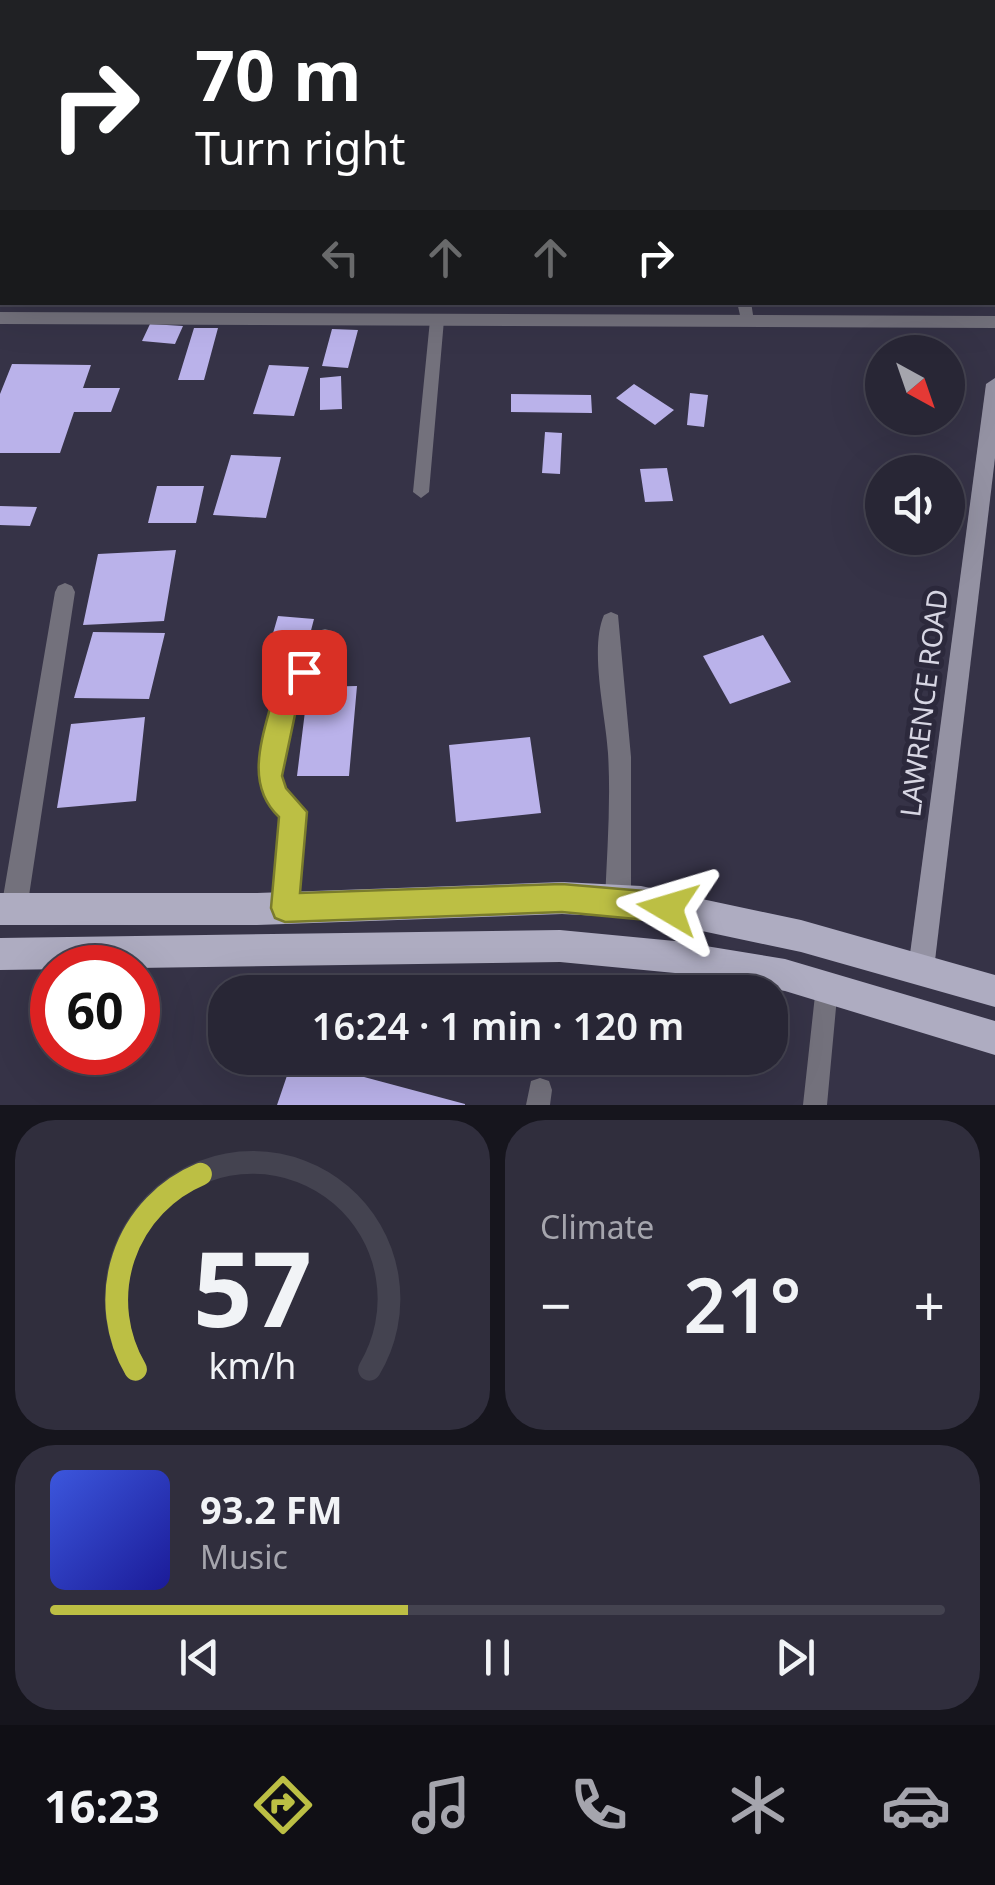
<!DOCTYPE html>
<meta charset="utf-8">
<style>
:root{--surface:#282635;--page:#302e3d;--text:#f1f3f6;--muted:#a5a5ad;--line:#444350;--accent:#bcbf44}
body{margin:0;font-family:"Noto Sans",sans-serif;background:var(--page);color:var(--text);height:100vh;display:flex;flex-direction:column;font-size:38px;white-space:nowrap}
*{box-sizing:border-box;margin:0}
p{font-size:32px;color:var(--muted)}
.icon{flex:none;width:55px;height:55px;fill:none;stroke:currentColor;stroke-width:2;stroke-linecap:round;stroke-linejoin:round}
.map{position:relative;height:1105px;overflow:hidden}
.drawer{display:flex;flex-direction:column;gap:15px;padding:15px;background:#16151d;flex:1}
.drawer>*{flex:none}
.guide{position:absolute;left:0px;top:0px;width:995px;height:305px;box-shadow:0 10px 40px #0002,0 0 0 2px var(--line);background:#202124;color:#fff;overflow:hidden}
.needle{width:65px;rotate:140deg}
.controls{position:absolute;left:865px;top:335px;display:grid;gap:20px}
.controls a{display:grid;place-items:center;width:100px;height:100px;border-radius:50%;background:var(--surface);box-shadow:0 10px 40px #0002,0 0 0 2px var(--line);font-size:50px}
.speed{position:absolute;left:30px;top:945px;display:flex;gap:20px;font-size:50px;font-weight:700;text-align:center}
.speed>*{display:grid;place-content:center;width:130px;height:130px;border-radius:50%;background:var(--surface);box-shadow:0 10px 40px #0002,0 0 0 2px var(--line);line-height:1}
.speed .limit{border:15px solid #d22;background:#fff;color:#111}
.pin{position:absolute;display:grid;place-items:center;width:85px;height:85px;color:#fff;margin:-42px;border-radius:20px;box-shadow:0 5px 15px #0006}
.me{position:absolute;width:110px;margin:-55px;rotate:277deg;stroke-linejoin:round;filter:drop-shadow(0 0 8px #0008)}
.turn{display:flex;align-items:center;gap:35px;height:210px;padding:0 30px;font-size:45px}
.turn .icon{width:130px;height:130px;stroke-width:2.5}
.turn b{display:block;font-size:70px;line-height:85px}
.lanes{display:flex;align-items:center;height:95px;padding:0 30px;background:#0003;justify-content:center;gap:50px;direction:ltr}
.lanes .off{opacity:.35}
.big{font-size:75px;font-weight:600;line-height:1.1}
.drawer .widget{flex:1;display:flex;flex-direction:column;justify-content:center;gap:15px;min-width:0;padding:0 35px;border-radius:40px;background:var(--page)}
.drawer .dial{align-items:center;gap:0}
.dial svg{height:260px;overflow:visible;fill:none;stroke:var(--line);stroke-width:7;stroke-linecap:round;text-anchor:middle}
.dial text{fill:var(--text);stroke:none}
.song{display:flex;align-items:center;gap:30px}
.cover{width:120px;height:120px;border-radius:15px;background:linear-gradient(135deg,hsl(230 70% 55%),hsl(240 70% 35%))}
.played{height:10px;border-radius:5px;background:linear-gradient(90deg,var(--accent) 40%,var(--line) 40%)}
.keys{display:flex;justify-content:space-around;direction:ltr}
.heat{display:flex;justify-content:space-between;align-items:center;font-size:55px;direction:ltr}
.drawer .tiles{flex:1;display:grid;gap:15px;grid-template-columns:1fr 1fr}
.widget:last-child{grid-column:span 2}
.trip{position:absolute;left:208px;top:975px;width:580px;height:100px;border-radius:40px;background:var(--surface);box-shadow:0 10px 40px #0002,0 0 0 2px var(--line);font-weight:600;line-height:100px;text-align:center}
.tabs{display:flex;height:160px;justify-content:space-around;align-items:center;background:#100f15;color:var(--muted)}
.tabs .icon{width:70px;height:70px}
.tabs .active{color:var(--accent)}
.tabs b{font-size:45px;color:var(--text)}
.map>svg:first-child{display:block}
.building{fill:#bab2ea}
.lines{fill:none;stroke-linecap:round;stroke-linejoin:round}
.lane{fill:#73717c;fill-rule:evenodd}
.street{fill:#73717c;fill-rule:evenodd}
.secondary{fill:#9492a3;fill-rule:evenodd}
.primary{fill:#aeacc1;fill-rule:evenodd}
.route{fill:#bcbf44;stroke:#7a7c2c;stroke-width:2.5}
.labels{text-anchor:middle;stroke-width:10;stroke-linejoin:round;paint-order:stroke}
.street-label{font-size:28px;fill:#d7d6e3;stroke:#2c293c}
</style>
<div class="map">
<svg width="995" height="1105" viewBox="0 0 995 1105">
<rect width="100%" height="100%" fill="#363347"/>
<path class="building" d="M150,324L183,326L175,344L142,341Z
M194,328H218L204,380H178Z
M332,329L358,330L348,368L322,366Z
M12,364L91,365L83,388H120L111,412H74L60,453H0V394Z
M269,365L309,367L294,416L253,414Z
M341,376L342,409L320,410V378Z
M634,384L674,410L655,425L616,398Z
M690,393L708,395L704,427L687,425Z
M511,394L591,395L592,413L511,412Z
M545,432L562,433L560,474L542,473Z
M231,455L281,457L266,518L213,515Z
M667,468L673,501L645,502L640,469Z
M157,486H204L196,523H148Z
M0,506L37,507L30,526L0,525Z
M176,550L164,621L83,625L98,554Z
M278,616L314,619L304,657L267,654Z
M93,632L165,633L149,699L74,698Z
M763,635L791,682L730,704L703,656Z
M357,686L349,776H297L308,687Z
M145,717L136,801L57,808L71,724Z
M530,737L541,813L456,822L449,745Z
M293,1058L465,1104V1105H277Z"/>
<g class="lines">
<path class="lane" d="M579,0H589V2H579Z
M737,302H751L754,321L752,324H742Z
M437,315L444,320L429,492L421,498L413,492L430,320Z
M325,629L332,631C337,642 335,662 330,673L310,679L298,689L279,776C284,795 297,796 303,812L296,908L293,916L285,919L277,916L274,908L282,816L267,802L259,776L282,679L297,666L314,661L318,631Z
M827,975L835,978L838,986L827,1105H803L816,986L819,978Z
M540,1078L549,1081L552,1090L550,1105H526L531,1081Z"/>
<path class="street" d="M2,15V26L0,27V16Z
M992,29H995V37H992Z
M0,312L995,316V328L0,324Z
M65,583L72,586L75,592L27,909L23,918L14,922L5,918L1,909L55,592L58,586Z
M611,612L618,615L631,757V901L627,910L618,914L609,910L605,901C607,852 611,802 608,753C606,716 589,649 604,615Z"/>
<path class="secondary" d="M995,378V458L934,969L930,978L921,982L912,978L908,969L986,384Z"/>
<path class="primary" d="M562,882L641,886L801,920L995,975V1007L801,952L641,918L562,914L257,925H0V893H257Z
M560,930L675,941L785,959L995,1021V1055L785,991L675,973L560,962L0,970V938Z"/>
</g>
<path class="route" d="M304,661L313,664L317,672L300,691L282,776L286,788L307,812L300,893L562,884L668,893L678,898L682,908L678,918L668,922L562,912L285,922L275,918L271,908L279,817C241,781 266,730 276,685L280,677Z"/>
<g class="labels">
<g class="street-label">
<text transform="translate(924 703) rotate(-83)" y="10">LAWRENCE ROAD</text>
</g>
</g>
</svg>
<div class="controls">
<a><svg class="needle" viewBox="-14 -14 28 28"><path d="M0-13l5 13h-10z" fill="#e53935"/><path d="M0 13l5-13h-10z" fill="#a5a5ad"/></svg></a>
<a><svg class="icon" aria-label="sound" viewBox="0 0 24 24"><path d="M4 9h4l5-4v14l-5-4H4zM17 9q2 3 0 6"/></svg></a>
</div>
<div class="speed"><div class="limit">60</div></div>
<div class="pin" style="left:304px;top:672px;background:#d93025"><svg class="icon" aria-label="arrive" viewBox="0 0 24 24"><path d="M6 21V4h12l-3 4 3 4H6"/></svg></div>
<svg class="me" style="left:668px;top:908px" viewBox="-20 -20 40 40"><path d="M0-17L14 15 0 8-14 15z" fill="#bcbf44" stroke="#fff" stroke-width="4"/></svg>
<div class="trip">16:24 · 1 min · 120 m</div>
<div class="guide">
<div class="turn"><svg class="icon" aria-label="right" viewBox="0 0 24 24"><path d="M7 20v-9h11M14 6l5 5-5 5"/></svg><div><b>70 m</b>Turn right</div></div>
<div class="lanes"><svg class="icon off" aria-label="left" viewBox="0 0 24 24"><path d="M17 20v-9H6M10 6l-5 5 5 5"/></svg><svg class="icon off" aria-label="ahead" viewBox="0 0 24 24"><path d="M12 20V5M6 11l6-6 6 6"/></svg><svg class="icon off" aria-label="ahead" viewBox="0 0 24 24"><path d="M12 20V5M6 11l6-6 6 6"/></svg><svg class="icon" aria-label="right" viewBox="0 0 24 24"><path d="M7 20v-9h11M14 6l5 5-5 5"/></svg></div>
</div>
</div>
<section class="drawer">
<div class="tiles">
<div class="widget dial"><svg viewBox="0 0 100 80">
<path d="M14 69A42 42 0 1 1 86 69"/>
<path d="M14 69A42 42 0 0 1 34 9" stroke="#bcbf44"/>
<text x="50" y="56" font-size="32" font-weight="700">57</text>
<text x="50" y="72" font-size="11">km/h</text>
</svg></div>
<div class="widget"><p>Climate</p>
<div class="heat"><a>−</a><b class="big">21°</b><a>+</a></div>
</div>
<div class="widget">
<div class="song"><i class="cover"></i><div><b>93.2 FM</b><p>Music</p></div></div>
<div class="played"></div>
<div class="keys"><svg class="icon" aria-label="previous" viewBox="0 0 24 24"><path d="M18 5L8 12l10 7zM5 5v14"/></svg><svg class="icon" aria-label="pause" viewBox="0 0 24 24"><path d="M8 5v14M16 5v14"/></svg><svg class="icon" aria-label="next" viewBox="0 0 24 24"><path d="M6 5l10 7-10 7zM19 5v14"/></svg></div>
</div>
</div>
</section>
<nav class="tabs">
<b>16:23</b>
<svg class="icon active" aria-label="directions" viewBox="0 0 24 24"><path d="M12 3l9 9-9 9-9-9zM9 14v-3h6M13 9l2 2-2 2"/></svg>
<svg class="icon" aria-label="music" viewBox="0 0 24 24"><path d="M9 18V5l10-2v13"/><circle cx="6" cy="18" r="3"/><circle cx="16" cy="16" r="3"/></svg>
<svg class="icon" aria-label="phone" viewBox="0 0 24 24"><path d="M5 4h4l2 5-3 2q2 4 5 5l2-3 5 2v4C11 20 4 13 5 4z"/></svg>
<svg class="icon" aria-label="climate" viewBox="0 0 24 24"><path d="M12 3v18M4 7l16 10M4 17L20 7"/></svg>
<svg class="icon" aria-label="car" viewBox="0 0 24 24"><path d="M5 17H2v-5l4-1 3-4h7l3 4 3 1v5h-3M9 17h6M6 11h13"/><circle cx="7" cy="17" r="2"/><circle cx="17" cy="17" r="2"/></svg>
</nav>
